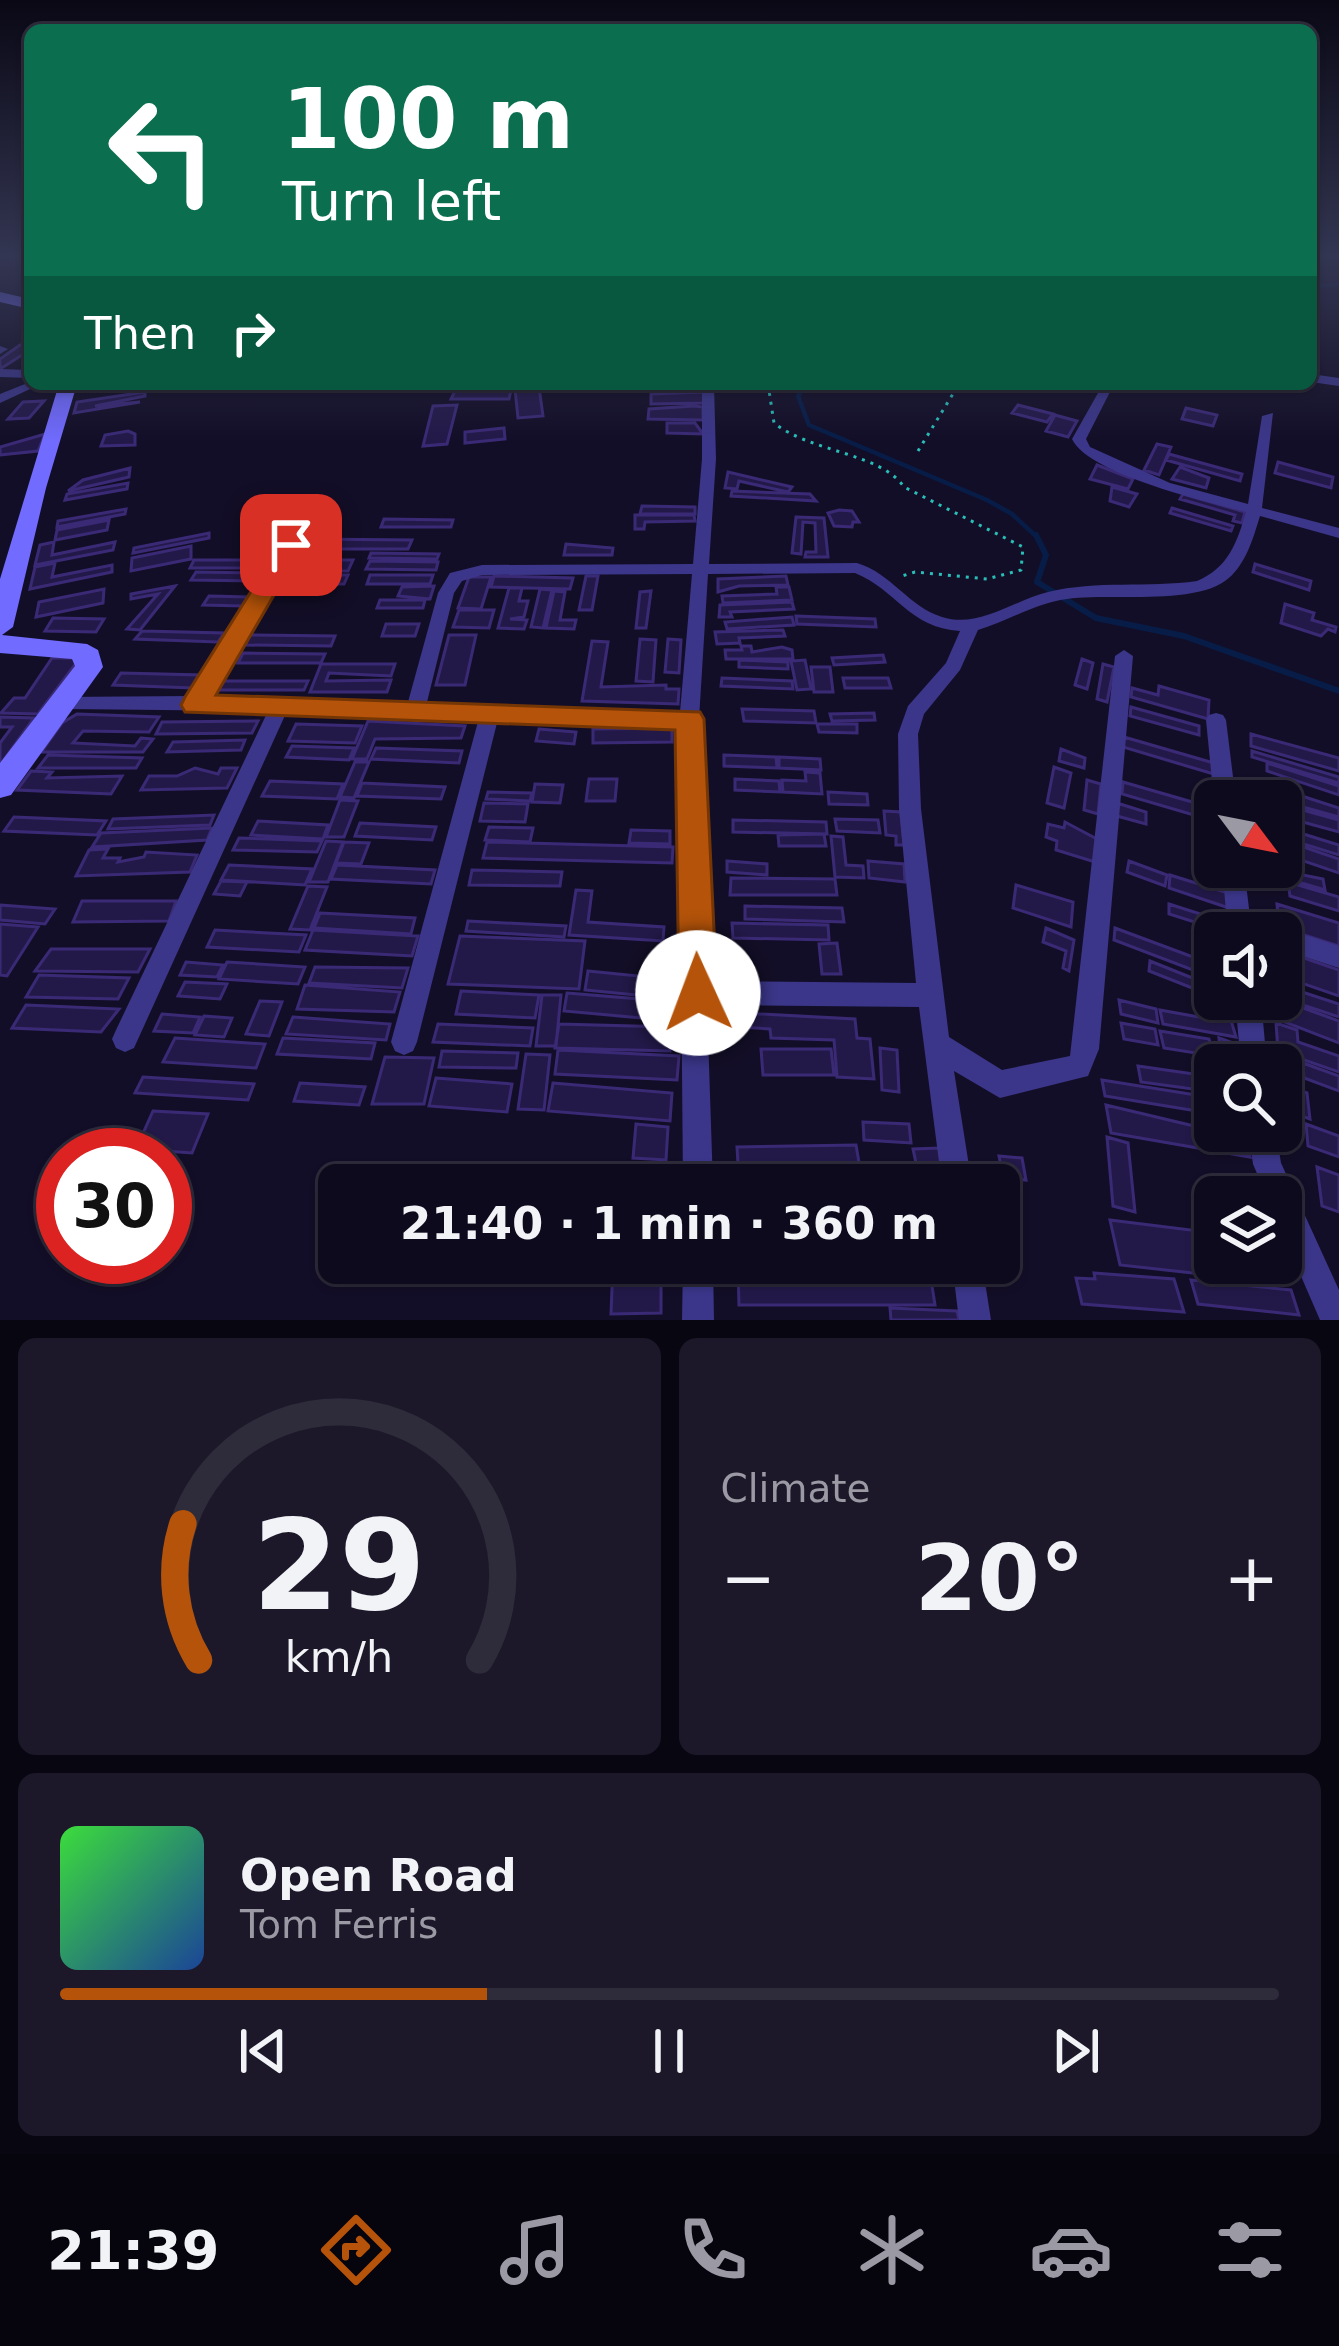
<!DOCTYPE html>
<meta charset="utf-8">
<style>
:root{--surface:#0e0a1d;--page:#1c182a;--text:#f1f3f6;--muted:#9b9aa4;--line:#2e2b3b;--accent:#b45309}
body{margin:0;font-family:"DejaVu Sans",sans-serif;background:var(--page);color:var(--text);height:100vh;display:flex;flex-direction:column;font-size:45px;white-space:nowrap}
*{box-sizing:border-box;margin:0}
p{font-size:39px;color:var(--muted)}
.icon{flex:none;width:66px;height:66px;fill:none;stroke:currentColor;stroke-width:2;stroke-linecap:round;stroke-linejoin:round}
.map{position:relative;height:1320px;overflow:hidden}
.details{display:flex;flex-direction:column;gap:18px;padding:18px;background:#080610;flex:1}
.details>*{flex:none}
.top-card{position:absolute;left:24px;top:24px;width:1293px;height:366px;border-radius:18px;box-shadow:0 3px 9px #0004,0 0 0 3px var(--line);background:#0b6e4f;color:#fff;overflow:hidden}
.needle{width:78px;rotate:122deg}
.fabs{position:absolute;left:1194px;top:780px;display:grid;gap:24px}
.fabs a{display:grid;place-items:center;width:108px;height:108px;border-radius:18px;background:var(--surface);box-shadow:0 3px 9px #0004,0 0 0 3px var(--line);font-size:60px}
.speed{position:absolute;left:36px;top:1128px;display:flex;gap:24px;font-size:60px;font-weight:700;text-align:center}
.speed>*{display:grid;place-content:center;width:156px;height:156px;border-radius:50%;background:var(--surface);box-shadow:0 3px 9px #0004,0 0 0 3px var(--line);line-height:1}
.speed .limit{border:18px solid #d22;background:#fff;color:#111}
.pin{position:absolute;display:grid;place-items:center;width:102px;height:102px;color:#fff;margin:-51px;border-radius:24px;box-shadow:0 6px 18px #0006}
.me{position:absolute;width:132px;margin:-66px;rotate:358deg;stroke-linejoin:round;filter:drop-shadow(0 0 9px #0008)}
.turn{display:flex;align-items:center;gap:42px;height:252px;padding:0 60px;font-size:54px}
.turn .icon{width:156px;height:156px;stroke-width:2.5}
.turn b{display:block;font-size:84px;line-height:102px}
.then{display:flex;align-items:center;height:114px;padding:0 60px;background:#0003;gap:24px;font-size:45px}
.big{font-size:90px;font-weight:700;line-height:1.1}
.details .card{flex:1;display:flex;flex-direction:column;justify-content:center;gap:18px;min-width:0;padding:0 42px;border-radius:18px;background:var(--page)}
.details .dial{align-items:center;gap:0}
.dial svg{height:312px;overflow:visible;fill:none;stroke:var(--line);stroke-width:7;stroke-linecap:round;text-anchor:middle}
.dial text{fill:var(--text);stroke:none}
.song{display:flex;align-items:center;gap:36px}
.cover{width:144px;height:144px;border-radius:18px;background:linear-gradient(135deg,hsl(120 70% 55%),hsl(220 70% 35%))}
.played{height:12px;border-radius:6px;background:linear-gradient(90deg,var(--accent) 35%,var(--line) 35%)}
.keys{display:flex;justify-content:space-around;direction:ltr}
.heat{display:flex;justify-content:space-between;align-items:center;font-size:66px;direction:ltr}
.details .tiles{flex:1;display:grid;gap:18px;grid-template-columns:1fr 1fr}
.card:last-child{grid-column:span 2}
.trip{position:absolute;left:318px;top:1164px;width:702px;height:120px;border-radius:18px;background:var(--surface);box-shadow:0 3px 9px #0004,0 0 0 3px var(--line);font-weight:700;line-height:120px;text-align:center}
.menu{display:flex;height:192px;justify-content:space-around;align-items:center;background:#06040c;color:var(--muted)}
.menu .icon{width:84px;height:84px}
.menu .active{color:var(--accent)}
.menu b{font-size:54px;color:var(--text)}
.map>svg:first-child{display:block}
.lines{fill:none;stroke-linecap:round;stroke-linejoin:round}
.stream-far2{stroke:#071d47;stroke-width:3}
.stream-far1{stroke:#071d47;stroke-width:4.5}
.stream{stroke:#071d47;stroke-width:6}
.building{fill:#231949;stroke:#3a2a76;stroke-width:3}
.path{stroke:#29beb8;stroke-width:3;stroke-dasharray:3 6;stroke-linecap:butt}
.street{fill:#3b3689;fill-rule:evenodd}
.secondary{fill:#716bff;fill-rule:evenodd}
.route{fill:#b45309;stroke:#753606;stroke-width:3}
</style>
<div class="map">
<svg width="1339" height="1320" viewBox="0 0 1339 1320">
<rect width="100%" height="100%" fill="#130e27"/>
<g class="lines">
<path class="stream-far2" d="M1311,287L1339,284"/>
<path class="stream-far1" d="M806,384L798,396L809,425L987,500L1012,514L1038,538"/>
<path class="stream" d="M1036,535L1046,555L1037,582L1096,618L1184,636L1339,691"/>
</g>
<path class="building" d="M20,345H30V350L0,369V359Z
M539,387L543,416L518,418L515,389Z
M511,390L509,399H451L455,391Z
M145,392V396L95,406L140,402L74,413L77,402Z
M704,392L705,403L651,404V394Z
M44,401L29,418L8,419L23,402Z
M457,405L447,444L423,446L433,406Z
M1018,405L1053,414L1047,422L1012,413Z
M694,406L703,407V420L648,419L649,409Z
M1186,408L1217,415L1213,426L1182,419Z
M1055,415L1077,421L1068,437L1046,431Z
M667,423H695L703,434L667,433Z
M504,428L505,439L465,443V432Z
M128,431L135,434V445L101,446L105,435Z
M45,434L38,451L0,455V447Z
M1157,444L1171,447L1159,475L1144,470Z
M1169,454L1242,474L1240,481L1166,460Z
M1278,462L1333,477L1331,488L1275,473Z
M1097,465L1133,479L1128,489L1090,479Z
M1180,467L1209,478L1206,488L1172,479Z
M130,468L129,477L68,491L83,480Z
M728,472L792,487L788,492L739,481L737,489L725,488Z
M128,483L127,489L65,500L67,494Z
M1112,487L1137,494L1129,507L1110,501Z
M732,491L810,494L816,501L731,496Z
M1183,494L1245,512L1242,523L1233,521L1235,515L1180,499Z
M642,506L695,507V514H640Z
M1172,508L1233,526L1231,531L1170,513Z
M126,509L125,514L57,527L58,521Z
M839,510L852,511L859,522H853L852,527L834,526L828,513Z
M635,515H694L695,521L645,522L644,529H635Z
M796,517L824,518L828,557H805L806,552H816L815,523L803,522L801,554L792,553Z
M384,519L453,520L451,527H381Z
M109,520L107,530L55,540L57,530Z
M209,533V538L133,553L134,548Z
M307,539L412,540L408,549H302Z
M54,542L52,555L115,542L113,550L35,565L40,545Z
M566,544L613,548L612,555H564Z
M191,546V559L131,571L132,558Z
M371,553L439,554L437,559L369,558Z
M194,560H265L261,568H190Z
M299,560H353L348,571L293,570Z
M370,561L438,562L436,570L366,569Z
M55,563L52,577L112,565V572L30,589L35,567Z
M1255,564L1311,581L1309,590L1253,572Z
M196,572L261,573L257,581L191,580Z
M287,575H348L344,584H282Z
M370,575H433L430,584H367Z
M494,576L573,578L570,589L491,587Z
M586,576H598L592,610H579Z
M786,576L788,585L739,586L718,592V579Z
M469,577H491L481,609L458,608Z
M175,586L140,630L127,629L158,594L131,599V594Z
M434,586L430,599L398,596L402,587Z
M776,587H789L792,600L723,603L722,596L777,594Z
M509,588H522L519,601H528L524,617L510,619L527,620L524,629L498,628Z
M104,589L103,603L36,617L39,602Z
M540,589L552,590L543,628L531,627Z
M554,591L565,592L560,620H576L574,629L546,628Z
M651,591L646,628H636L640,592Z
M209,596L249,597L243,606L203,605Z
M380,600H425L423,608H377Z
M792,602L794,609L730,612L732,617H719L720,605Z
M1285,604L1314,613L1312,620L1336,627L1335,632L1328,629L1321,636L1281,623Z
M459,610H494L489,628L453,627Z
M796,616L875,619L876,627L797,624Z
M792,617L794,625L727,629L725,622Z
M53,618L104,619L96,632L45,631Z
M386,624H419L415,636H382Z
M783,630L785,636L739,638L740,643L717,644L715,632Z
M142,631L224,633L218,642L135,639Z
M250,635L335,636L331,646L245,645Z
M449,635H476L465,685H436Z
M640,639L656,640L653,682L636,681Z
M668,639L681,640L679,673L665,672Z
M592,641L608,642L601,687L666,685V689H679L678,704L582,701Z
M741,646H751L752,652L782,647L792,650L793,659H726L725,650H742Z
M243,653L325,654L321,663H238Z
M883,655L885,662L834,665L832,658Z
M52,658H80L38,714L1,713L14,698H25Z
M1082,659L1093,663L1087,689L1075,685Z
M739,660L788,662V669L739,667Z
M805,660L811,689L797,690L791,661Z
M321,664H395L391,676L329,673L326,681L391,680L387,692H310Z
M1103,664L1114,667L1107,702L1097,699Z
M811,667H830L833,692H814Z
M121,673L201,675L193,688L113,685Z
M722,678L792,681L793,689L721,686Z
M843,678H888L891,688H845Z
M220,681H308L304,690H215Z
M1159,686L1209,700L1208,719L1131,697L1132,688L1158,695Z
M1131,707L1199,726V735L1130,716Z
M742,709L814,711L816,723L744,721Z
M874,713L875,720L832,721L830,714Z
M77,714L159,717L149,732L83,731L73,743L135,746L141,738L153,739L143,752H41L62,723Z
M0,717L34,718L0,765V743L12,727H0Z
M258,721L252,733L156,734L162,722Z
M368,721L465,726L461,738L375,739L367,759H352Z
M296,724L362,726L355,743L288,741Z
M817,724H857V733L819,732Z
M672,728V742L593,743V729Z
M539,729L576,732L574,744L536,741Z
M1251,734L1339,758V771L1251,746Z
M1124,737L1217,764V775L1123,747Z
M245,740L241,750L167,752L173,742Z
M292,746L354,748L349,760L286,757Z
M376,748L462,751L459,763L371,759Z
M1061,749L1085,758L1084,768L1059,761Z
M1252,751L1339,777V783L1252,757Z
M48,755L142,758L136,768H38Z
M724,755L776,757L777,768L724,766Z
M779,757L820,759L821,770L779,768Z
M355,762H369L354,798L340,797Z
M1267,763L1339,786V795L1267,771Z
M1054,767L1071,773L1064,808L1047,803Z
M195,768L218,774L221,768H237L227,788L141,790L149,776H177Z
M31,771L52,772L47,778L122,776L111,794L17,790Z
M805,772L820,773L822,794L783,792L782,780L806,781Z
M589,779H617L615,801H586Z
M735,779L779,781L780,792L735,790Z
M1087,780L1101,784L1098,814L1084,810Z
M270,781L343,784L337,799L262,796Z
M1123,782L1213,808L1214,821L1122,794Z
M1259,782L1339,808V817L1260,795Z
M362,783L445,787L441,799L357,796Z
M535,784L563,785L560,803L532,802Z
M488,792L532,793L530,801L486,799Z
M828,792L867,794L868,805L829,804Z
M340,800L358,801L344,837H326Z
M484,803L528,804L525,822L480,821Z
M1117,803L1146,812V824L1117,816Z
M1281,804L1339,820V832L1281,816Z
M884,811L901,812L904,845H896V836L886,835Z
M214,815L210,825L108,829L113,819Z
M14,817L106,821L97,835L4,831Z
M835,819L878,820L880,833L837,831Z
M733,820L826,822L827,834L733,832Z
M258,821L328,825L323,839L251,835Z
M1065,822L1097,839L1095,862L1056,850L1057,841L1046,837L1048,824L1064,828Z
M360,823L436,827L432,840L355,836Z
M489,827L533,828L530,842L485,840Z
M1281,827L1339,845V855L1281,837Z
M212,828L207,840L92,847L101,833Z
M631,830L670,831V844L629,843Z
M824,834L826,846H779L778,835Z
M831,836L843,837L846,865L863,866L864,878L835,877Z
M239,838L322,841L317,852L233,850Z
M1283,840L1339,859V873L1283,854Z
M326,841L343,842L328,882H309Z
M344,842L369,843L361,864L336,863Z
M487,842L673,847L672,863L483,858Z
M108,849L103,858H120L118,862L144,857L146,852L197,855L190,872L76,876L89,850Z
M727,861L767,864V875L727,872Z
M868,861L904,864L905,882L869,878Z
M1129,861L1167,875L1165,886L1127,872Z
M229,865L312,869L305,885L221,880Z
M337,865L435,870L431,884L331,879Z
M1264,867L1323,879L1325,890L1265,872Z
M472,870L562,872L560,886L469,885Z
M1170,875L1231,894L1232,909L1169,888Z
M731,878L835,879L837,895H730Z
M221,881L247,882L240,896L214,894Z
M1288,882L1339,897V911L1290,896Z
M1016,885L1073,902L1071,927L1013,908Z
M308,886L327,887L310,930L290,929Z
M576,890L592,891L588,922L664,927L663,941L569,935Z
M82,901H176L169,921L73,922Z
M1169,904L1210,917V927L1169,914Z
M1277,904L1339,923V946L1279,927Z
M0,905L55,909L45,924L0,920Z
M745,906L842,908L844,922L745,919Z
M320,913L415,918L411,934L314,928Z
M468,921L566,926L564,937L466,931Z
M732,923L828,925L829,940L733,938Z
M0,924L38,927L7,976L0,975Z
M1046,928L1074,940L1069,971L1063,968L1066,951L1043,942Z
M1115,928L1212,964L1211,977L1114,940Z
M215,930L306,935L299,952L207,947Z
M313,930L418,936L412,956L305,950Z
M460,936L585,941L579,989L448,984Z
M837,943L841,974H822L819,944Z
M51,949H150L138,972L35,971Z
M1281,950L1339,970V996L1281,976Z
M1150,961L1215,987V997L1149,971Z
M186,962L223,965L217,977L180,975Z
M227,962L305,967L298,984L219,979Z
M315,967L408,968L402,988L309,983Z
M588,971L679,980L678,999L585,990Z
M39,975L129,978L118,999L26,997Z
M185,982L227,984L220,999L178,996Z
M305,985L400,992L394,1012L297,1009Z
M1290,988L1339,1004V1017L1291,1001Z
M461,991L539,995L535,1018L456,1014Z
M567,993L676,1002L675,1021L564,1011Z
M542,995H561L556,1046H536Z
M1119,1000L1156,1009L1158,1023L1121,1014Z
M1281,1000L1339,1021V1043L1282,1021Z
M260,1001L282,1002L269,1036L246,1034Z
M26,1005L119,1009L101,1032L12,1028Z
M1160,1010L1221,1021L1219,1015L1230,1017L1236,1037L1163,1024Z
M741,1013L855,1019L857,1038L870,1039L874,1079L837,1077L834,1040L771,1038L770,1029L740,1027Z
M162,1014L200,1017L193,1033L154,1031Z
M204,1016L232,1018L224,1037L195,1035Z
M293,1017L390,1024L386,1040L286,1034Z
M1121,1023L1155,1029L1158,1045L1124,1039Z
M1276,1023L1297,1030L1298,1042L1339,1056V1072L1278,1051Z
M438,1024L533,1028L530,1046L433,1042Z
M559,1024L670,1027V1051L555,1048Z
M1160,1031L1209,1039L1214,1056L1164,1048Z
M175,1038L265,1044L256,1068L163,1062Z
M283,1038L375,1043L371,1059L277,1054Z
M1219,1038L1239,1045L1241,1065L1221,1059Z
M880,1048L897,1050L899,1092L882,1090Z
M761,1049H831L834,1075H763Z
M558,1050L679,1056L677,1080L555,1074Z
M442,1051L518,1053L516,1068L439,1067Z
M526,1054L550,1055L544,1110L518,1109Z
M385,1057L434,1058L424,1104H372Z
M1303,1063L1339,1076V1091L1304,1078Z
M1138,1066L1215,1077V1092L1141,1082Z
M143,1077L254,1084L248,1100L135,1093Z
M436,1078L512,1084L507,1112L429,1106Z
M1102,1080L1215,1098V1114L1105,1096Z
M300,1083L365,1087L359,1105L294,1101Z
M553,1083L672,1093L670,1121L548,1111Z
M1282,1085L1307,1093L1310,1119L1285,1110Z
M1106,1105L1215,1131H1243L1250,1157L1111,1133Z
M153,1111L208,1114L192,1153L136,1149Z
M863,1122L909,1124L911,1143L864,1140Z
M636,1124L668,1127L666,1160L633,1158Z
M1306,1124L1339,1136V1157L1308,1146Z
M1107,1137L1128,1143L1135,1212L1113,1206Z
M856,1145L862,1180L739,1181L737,1147Z
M940,1148L943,1163H916L913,1149Z
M999,1156L1022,1158L1026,1180L1003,1178Z
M1317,1167L1339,1175V1212L1322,1206Z
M1110,1220L1215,1233V1263H1281V1244L1292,1277L1218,1269L1220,1276L1120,1265Z
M613,1263H661V1313L611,1314Z
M932,1263H955L958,1282L934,1279Z
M738,1272L930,1273L935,1305H739Z
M1094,1273L1174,1279L1184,1312L1082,1304L1076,1278L1095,1279Z
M1191,1280L1291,1290L1299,1315L1198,1304Z
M890,1308L957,1311L959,1320H891Z"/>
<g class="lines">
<path class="path" d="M768,384L774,423C810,452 881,453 904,487L1023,547L1021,570L987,579L915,572L902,576
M918,451L959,384"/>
<path class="street" d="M0,346L8,349L0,354Z
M0,369L30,370V378L0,377Z
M1311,374L1339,378V386L1311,382Z
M30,382L41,384L0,403V394Z
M702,384H714L716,459L709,564L857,563C891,573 909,607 942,617C979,629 1014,600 1048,592C1097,580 1148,588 1197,581C1228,568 1237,543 1246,512C1208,502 1088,474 1072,439L1098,393L1090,384H1103L1110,392L1086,439L1090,447L1170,483L1248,504L1262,416L1273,413L1262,508L1339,528V538L1260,516C1253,539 1245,567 1225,581C1192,605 1109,593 1067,599C1036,603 1008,621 978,630L960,670L924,714L918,734L921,809L949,1037L1002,1070L1070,1056L1115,656L1124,650L1133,656L1099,1049L1088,1076L1000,1098L954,1071L972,1185H942L919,1007L707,1005L713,1185H683L679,726L498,719L417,1042L413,1051L404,1055L395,1051L391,1042L479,718L287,711L134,1048L125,1052L116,1048L112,1039L116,1030L268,711L67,709L60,707L58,702L60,697L191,696L283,546L291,541L299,546L210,696L408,702L438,593L450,573L482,565L693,564L702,459ZM855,573C897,590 909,628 960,631L946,663L908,706L898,734L899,809L916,983L706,981L699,719L708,574ZM692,574L680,712L427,702L454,593L462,581L482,575Z
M1216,713L1223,715L1226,720L1236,801H1214L1206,720L1209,715Z
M1222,867H1244L1250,917L1275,925L1277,929L1281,927L1339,946V968L1281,949V933H1228Z
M1235,999H1261L1267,1065H1241Z
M1248,1131H1276L1281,1163L1339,1290V1320H1320L1281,1230V1197H1267L1253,1164Z
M683,1263H713L714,1320H682Z
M952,1263H982L991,1320H959Z"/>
<path class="secondary" d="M0,292L30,299V309L0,302Z
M59,384H77L46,488L13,627L2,635L87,644L98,650L103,667L11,795L0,798V763L75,666L72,659L0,653V579Z"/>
</g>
<linearGradient id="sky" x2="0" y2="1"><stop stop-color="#0a0815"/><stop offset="0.58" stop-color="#333652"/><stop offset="1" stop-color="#333652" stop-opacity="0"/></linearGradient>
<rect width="1339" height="442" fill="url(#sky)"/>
<path class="route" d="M291,538L303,545L216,695L700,712L704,719L717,993L712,1006L698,1011L685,1006L679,993L675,730L185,712L181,705L185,697L280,545Z"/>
</svg>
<div class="fabs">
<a><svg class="needle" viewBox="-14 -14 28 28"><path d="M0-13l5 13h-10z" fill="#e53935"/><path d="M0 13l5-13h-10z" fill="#9b9aa4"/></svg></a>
<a><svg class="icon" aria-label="sound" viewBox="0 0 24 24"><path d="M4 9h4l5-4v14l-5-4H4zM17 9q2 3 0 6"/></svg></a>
<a><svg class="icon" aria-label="search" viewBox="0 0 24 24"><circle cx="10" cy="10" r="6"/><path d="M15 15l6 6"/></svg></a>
<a><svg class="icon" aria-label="layers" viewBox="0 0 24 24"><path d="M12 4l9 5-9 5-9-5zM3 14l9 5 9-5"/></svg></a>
</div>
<div class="speed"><div class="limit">30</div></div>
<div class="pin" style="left:291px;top:545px;background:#d93025"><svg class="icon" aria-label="arrive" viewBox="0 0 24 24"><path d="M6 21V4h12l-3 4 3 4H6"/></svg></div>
<svg class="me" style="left:698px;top:993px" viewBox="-20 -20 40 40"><circle r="19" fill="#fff"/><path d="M0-13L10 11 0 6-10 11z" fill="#b45309"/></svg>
<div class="trip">21:40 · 1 min · 360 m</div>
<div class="top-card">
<div class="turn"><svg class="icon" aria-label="left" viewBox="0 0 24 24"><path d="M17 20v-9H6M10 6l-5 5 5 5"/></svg><div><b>100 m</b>Turn left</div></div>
<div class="then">Then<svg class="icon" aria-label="right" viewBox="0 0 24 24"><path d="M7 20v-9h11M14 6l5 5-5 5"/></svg></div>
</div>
</div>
<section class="details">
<div class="tiles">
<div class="card dial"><svg viewBox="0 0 100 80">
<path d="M14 69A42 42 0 1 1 86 69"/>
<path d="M14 69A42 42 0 0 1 10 34" stroke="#b45309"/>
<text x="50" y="56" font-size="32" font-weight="700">29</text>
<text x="50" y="72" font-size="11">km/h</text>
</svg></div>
<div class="card"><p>Climate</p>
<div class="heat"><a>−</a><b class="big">20°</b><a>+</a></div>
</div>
<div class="card">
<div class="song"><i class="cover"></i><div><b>Open Road</b><p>Tom Ferris</p></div></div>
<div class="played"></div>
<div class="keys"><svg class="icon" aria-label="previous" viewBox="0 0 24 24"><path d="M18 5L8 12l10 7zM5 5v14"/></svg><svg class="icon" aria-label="pause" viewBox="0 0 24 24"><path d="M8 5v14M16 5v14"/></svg><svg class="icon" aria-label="next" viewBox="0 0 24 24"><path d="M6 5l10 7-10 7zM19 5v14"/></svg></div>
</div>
</div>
</section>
<nav class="menu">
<b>21:39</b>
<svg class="icon active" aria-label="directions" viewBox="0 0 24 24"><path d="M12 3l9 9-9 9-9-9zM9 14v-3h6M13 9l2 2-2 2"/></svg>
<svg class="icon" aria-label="music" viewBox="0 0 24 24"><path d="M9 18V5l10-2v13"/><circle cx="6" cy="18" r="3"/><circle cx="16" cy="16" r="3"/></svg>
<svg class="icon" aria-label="phone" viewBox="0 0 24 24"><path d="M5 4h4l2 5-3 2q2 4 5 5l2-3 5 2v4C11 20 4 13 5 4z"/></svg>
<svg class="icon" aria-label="climate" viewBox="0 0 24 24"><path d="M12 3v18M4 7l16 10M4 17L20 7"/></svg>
<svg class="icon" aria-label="car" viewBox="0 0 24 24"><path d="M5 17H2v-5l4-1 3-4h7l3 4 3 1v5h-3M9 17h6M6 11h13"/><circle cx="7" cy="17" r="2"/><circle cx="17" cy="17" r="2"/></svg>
<svg class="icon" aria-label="filters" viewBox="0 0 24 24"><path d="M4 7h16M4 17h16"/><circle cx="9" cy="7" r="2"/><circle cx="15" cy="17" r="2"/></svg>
</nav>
